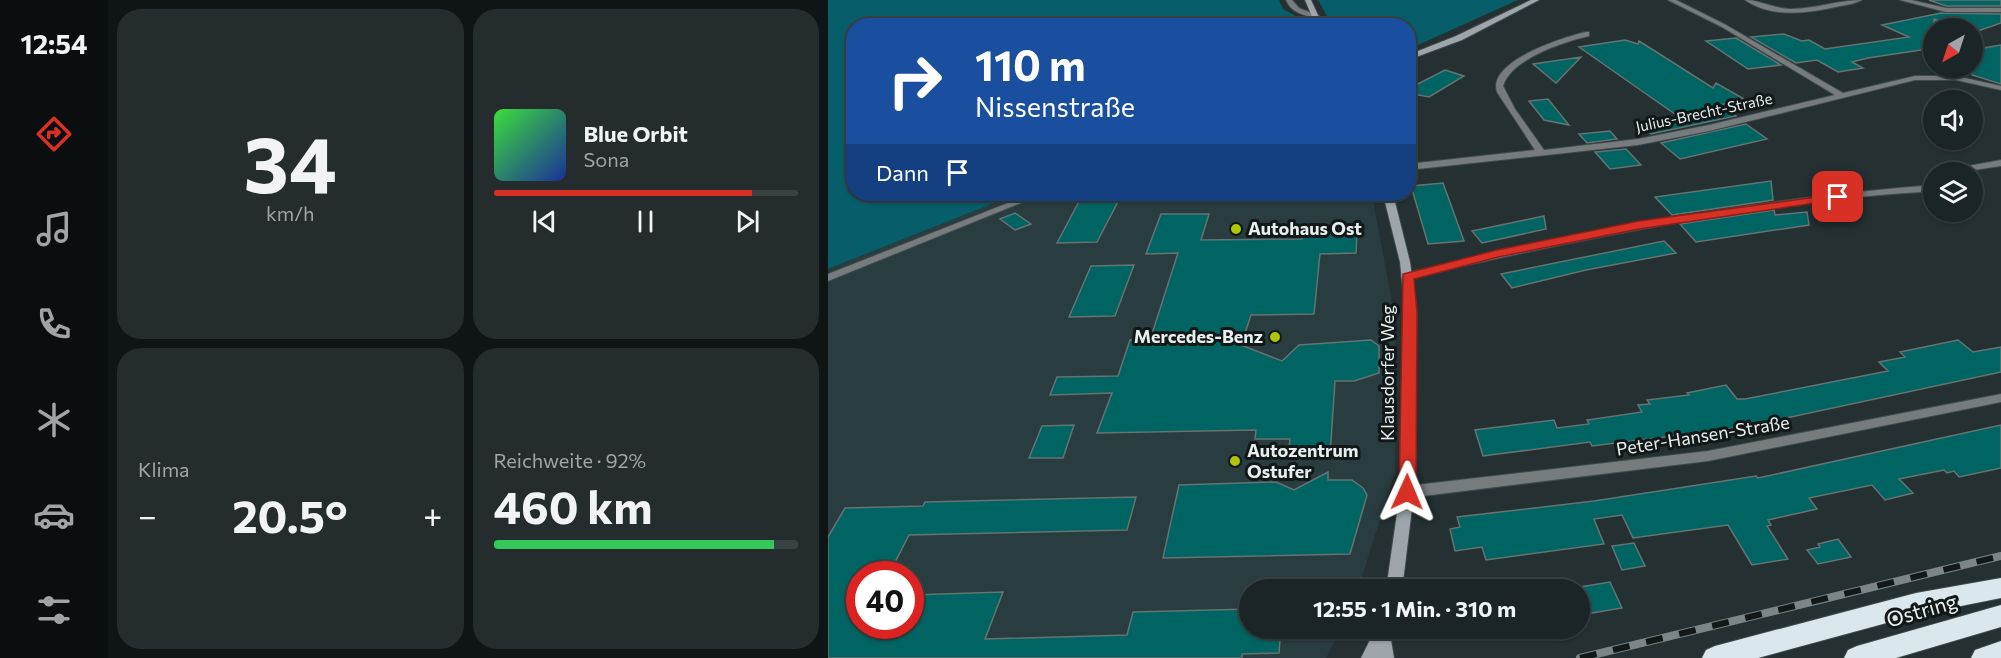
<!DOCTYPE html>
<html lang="de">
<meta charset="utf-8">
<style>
:root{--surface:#1b2426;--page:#242c2e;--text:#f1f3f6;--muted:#a0a4a7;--line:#394143;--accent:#d93025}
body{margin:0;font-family:Commissioner,sans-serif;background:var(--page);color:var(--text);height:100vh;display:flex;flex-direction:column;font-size:22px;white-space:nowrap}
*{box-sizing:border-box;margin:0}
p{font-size:20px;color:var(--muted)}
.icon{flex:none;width:33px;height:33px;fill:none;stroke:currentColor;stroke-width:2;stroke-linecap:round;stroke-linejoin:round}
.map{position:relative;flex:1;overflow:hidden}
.drawer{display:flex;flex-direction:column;gap:9px;padding:9px;background:#0f1415;width:720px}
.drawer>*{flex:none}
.banner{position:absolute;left:18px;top:18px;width:570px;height:183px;border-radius:24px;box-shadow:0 2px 4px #0004,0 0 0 2px var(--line);background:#1a4fa0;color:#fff;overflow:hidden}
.needle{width:39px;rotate:219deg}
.fabs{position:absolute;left:1095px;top:18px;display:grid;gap:12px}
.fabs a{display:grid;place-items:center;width:60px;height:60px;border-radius:50%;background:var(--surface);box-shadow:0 2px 4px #0004,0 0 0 2px var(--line);font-size:30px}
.speed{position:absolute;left:18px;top:561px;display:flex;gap:12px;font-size:30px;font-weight:700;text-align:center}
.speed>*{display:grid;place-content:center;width:78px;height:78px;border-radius:50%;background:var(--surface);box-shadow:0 2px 4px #0004,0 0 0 2px var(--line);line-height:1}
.speed .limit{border:9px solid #d22;background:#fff;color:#111}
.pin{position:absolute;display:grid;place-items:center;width:51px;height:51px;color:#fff;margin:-26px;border-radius:12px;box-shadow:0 3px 9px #0006}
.me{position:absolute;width:66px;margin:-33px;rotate:1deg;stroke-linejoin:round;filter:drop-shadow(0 0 4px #0008)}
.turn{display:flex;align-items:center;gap:21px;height:126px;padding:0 30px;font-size:27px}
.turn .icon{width:78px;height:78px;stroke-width:2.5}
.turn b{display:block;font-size:42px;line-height:51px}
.then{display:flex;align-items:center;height:57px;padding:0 30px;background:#0003;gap:12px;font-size:22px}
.big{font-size:45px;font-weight:700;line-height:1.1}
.drawer .tile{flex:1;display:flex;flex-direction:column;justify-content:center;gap:9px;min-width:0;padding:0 21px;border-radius:24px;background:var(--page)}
.drawer .dial{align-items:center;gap:0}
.dial b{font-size:78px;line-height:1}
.song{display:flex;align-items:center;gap:18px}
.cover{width:72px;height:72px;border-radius:9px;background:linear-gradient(135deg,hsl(120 70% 55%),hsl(230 70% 35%))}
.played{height:6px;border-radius:3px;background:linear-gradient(90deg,var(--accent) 85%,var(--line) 85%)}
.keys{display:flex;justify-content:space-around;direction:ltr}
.heat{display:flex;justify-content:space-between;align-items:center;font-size:33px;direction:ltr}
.charge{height:9px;border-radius:4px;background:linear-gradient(90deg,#34c759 92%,var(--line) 0)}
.drawer .tiles{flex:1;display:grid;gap:9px;grid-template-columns:repeat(2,1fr)}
.trip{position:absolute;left:411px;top:579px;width:351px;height:60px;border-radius:30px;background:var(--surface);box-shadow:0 2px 4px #0004,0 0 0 2px var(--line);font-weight:700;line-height:60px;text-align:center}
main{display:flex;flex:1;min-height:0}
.menu{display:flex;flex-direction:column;width:108px;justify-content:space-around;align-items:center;background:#0b0e0f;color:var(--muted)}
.menu .icon{width:42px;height:42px}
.menu .on{color:var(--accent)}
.menu b{font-size:27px;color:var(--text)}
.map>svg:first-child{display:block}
.built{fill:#293c40;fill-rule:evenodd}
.green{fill:#075d6a}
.building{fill:#006462;stroke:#657372;stroke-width:1.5}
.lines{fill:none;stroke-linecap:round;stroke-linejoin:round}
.street-casing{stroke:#3f4b4d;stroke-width:2}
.secondary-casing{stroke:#3f4b4d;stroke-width:2}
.highway-casing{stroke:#3f4b4d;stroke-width:2}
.street{fill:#767b7d;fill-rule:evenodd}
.secondary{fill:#9ea6ab;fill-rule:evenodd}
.highway{fill:#dae7ed;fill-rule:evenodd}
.rail-casing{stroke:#7c8688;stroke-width:8}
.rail{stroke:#121718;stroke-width:6;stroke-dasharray:17;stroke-linecap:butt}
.route{fill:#d93025;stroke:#8d1f18;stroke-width:1.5}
.poi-dot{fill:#afc507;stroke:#121718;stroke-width:2}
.labels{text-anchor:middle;stroke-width:6;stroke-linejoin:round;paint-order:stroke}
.far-street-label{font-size:15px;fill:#e7eef0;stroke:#121718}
.poi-label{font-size:18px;font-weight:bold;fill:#e7eef0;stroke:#121718;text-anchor:start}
.street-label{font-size:18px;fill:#e7eef0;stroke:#121718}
.near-street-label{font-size:21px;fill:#e7eef0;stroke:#121718}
</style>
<main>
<nav class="menu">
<b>12:54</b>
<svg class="icon on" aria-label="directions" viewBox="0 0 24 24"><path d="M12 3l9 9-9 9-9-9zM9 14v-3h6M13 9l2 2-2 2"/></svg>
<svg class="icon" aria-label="music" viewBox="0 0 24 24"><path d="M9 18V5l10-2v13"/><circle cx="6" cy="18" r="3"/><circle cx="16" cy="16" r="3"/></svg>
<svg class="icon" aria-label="phone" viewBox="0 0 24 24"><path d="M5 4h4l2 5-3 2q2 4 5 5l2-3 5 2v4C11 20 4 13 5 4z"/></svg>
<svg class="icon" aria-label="climate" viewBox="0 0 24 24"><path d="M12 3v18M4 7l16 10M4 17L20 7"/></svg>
<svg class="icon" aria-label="car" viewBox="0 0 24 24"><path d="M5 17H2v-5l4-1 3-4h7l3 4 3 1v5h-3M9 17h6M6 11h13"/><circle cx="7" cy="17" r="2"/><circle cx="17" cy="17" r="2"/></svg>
<svg class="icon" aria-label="filters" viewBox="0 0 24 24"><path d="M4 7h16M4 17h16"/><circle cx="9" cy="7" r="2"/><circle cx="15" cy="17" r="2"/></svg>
</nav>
<section class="drawer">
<div class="tiles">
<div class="tile dial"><b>34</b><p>km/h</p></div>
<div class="tile">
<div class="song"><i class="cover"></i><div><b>Blue Orbit</b><p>Sona</p></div></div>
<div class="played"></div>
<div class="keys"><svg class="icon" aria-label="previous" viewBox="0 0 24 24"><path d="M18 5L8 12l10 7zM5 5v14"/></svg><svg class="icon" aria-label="pause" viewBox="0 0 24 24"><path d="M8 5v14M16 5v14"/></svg><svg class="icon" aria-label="next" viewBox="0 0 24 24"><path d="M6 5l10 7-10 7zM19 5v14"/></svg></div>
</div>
<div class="tile"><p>Klima</p>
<div class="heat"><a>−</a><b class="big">20.5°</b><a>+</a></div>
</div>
<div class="tile"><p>Reichweite · 92%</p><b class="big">460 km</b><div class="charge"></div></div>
</div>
</section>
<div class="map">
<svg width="1173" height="658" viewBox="0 0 1173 658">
<rect width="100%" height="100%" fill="#243032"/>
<path class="built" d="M189,194H544L567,319V473L530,589L422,590V628L513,629L498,658H0V269ZM32,574H82V626H32Z"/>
<path class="green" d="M0,0H451L455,9L477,21L479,25L26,26V194H189L0,269Z
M490,0H690L581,49L580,26L504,25Z"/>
<path class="building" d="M1101,0H1173V6H1118Z
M1113,13L1173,14V23L1147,32L1144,28H1135L1106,19V56L1093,50L1040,58L1024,62L1035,68L1010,72L989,60L968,63L923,37L956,34L974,41L981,40L997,49L1081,37L1054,25Z
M908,38L953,65L920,69L878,41Z
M797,40L810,44L811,41L885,88L888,83L916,99L892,105L908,116L823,134L813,126L854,119L751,47Z
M1173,45V84L1144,75V50Z
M753,57L728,83L705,64Z
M617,70L636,76L601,97L580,93V89Z
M720,99L741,125L716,120L701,101Z
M918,124L939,139L852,159L833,143Z
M782,131L789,139L759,143L751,134Z
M798,149L813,165L782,169L767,152Z
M943,181L945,200L844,215L827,197Z
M615,183L636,241L600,244L583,186Z
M255,194H294L269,242L229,243Z
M946,210L947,215L979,212L981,225L868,242L852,224Z
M187,213L203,224L187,230L172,219Z
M333,214H381L373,240L474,239L475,234L529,233L528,253L492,254L486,314L423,315L413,345L454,361L471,345L543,340L551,346V373L526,381H507L502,456L460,457L462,439H427L428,430L269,433L284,393L222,395L229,377L290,376L302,340H322L350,253L318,254Z
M716,216L718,229L654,243L644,231Z
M836,241L848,253L758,270L684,288L673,274Z
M306,265L287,316L241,317L263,266Z
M1130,340L1145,352L1173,347V372L916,427L764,446L762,442L655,456L647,430L726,420L729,428L761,424L759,420L814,412L810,405L822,404L819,400L861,395L859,393L898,385L909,399H917L1060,371L1051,362L1077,357L1072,352Z
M246,425L235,458H201L214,426Z
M1173,425V468L1131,477L1126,471L1119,473L1116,470L1071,479L1085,493L1057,500L1044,485L981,498L989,509L940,520L943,525L939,526L960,559L924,565L900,525L805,538L794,515L766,519L776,544L658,560L654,547L627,551L622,529L632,527L629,517L766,501L928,476L930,478Z
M500,472V480H524L535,488L539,495L522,554L335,558L351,485L448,482L466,490Z
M308,497L299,530L81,535L61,574H32V626H82V595L175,592L157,639L299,635L305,612L422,609V628H453L451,653L414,654V658H0V537L17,508L95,506L97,502Z
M1010,539L1023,557L990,564L979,550L992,547L990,544Z
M806,543L817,566L794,570L784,546Z
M782,582L794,608L752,615V587Z"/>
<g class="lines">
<defs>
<path id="street" d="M458,0H464L471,8L491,16L488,18C475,15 464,13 458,0Z
M840,0H848L898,25L1015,93L1087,76H1128L1173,86V90L1128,80H1087L881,131L810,145L580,170V164L707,150L669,92C659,61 736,37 758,32H761V36C735,42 683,59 675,86L687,109L716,150L810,139L881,125L1007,95L894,27Z
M917,0C932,0 947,9 963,9C987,9 1010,0 1034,0C1028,3 1020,5 1012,6C982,13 944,19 917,0Z
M1072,0H1083L1118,8H1173V12H1118Z
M1173,160V166L1146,170L1143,172H1133L1140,166Z
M1106,185V191C1063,194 1020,197 978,203C844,220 711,248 579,279L573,276L575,274C750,230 926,199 1106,185Z
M203,194H215L0,281V274Z
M1173,394V402L880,461L579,498L574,496L572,492L574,488L579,486L880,451Z"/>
<path id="secondary" d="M477,0H483L495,26H488Z
M703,0H711L634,40L580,60V55L628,36Z
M555,194H565L582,262L589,312L586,492L574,590H558L572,492L577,312L572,262Z
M548,628H565L562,634L566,658H533Z"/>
<path id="highway" d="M1173,578V598L1088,615L930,658H874L878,650L887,646L1088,593Z
M1173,605V627L1068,658H1016L1020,650L1029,646Z
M1173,641V658H1143L1147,650Z"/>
</defs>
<use href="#street" class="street-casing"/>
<use href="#secondary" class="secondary-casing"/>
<use href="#highway" class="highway-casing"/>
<use href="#street" class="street"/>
<use href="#secondary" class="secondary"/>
<use href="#highway" class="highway"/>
<defs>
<path id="rail" d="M752,658L1173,556"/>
</defs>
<use href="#rail" class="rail-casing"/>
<use href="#rail" class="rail"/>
</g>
<path class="route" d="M1010,194L1016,197L1014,199L811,229L670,257L586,279L589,312L588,492L579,498L573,497L571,492L575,274L669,250L811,221Z"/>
<g class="poi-dot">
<circle cx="408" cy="229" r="6"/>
<circle cx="447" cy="337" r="6"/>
<circle cx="407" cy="461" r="6"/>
</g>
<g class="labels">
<g class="far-street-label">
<text transform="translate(876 113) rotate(-12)" y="5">Julius-Brecht-Straße</text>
</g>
<g class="poi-label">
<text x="420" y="235">Autohaus Ost</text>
<text x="435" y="343" text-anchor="end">Mercedes-Benz</text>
<text x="419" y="457">Autozentrum<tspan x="419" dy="21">Ostufer</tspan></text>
</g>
<g class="street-label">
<text transform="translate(560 373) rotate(-90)" y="6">Klausdorfer Weg</text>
<text transform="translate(875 436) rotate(-9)" y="6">Peter-Hansen-Straße</text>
</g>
<g class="near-street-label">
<text transform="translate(1094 611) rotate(-16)" y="7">Ostring</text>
</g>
</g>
</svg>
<div class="fabs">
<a><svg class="needle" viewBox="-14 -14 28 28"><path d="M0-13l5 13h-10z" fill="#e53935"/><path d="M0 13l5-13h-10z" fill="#a0a4a7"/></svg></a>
<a><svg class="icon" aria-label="sound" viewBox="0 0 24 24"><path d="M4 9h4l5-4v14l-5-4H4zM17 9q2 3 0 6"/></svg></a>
<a><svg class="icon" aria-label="layers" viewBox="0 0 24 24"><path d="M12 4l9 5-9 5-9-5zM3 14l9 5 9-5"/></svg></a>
</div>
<div class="speed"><div class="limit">40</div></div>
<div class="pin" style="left:1010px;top:197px;background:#d93025"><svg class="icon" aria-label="arrive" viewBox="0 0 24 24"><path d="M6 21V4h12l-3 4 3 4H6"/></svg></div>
<svg class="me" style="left:579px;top:492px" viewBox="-20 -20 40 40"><path d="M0-17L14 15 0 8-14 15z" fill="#d93025" stroke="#fff" stroke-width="4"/></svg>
<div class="trip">12:55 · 1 Min. · 310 m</div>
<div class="banner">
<div class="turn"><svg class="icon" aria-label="right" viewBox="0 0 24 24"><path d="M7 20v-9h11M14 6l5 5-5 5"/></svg><div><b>110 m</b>Nissenstraße</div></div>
<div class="then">Dann<svg class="icon" aria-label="arrive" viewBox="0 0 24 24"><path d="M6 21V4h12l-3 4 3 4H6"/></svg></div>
</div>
</div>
</main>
